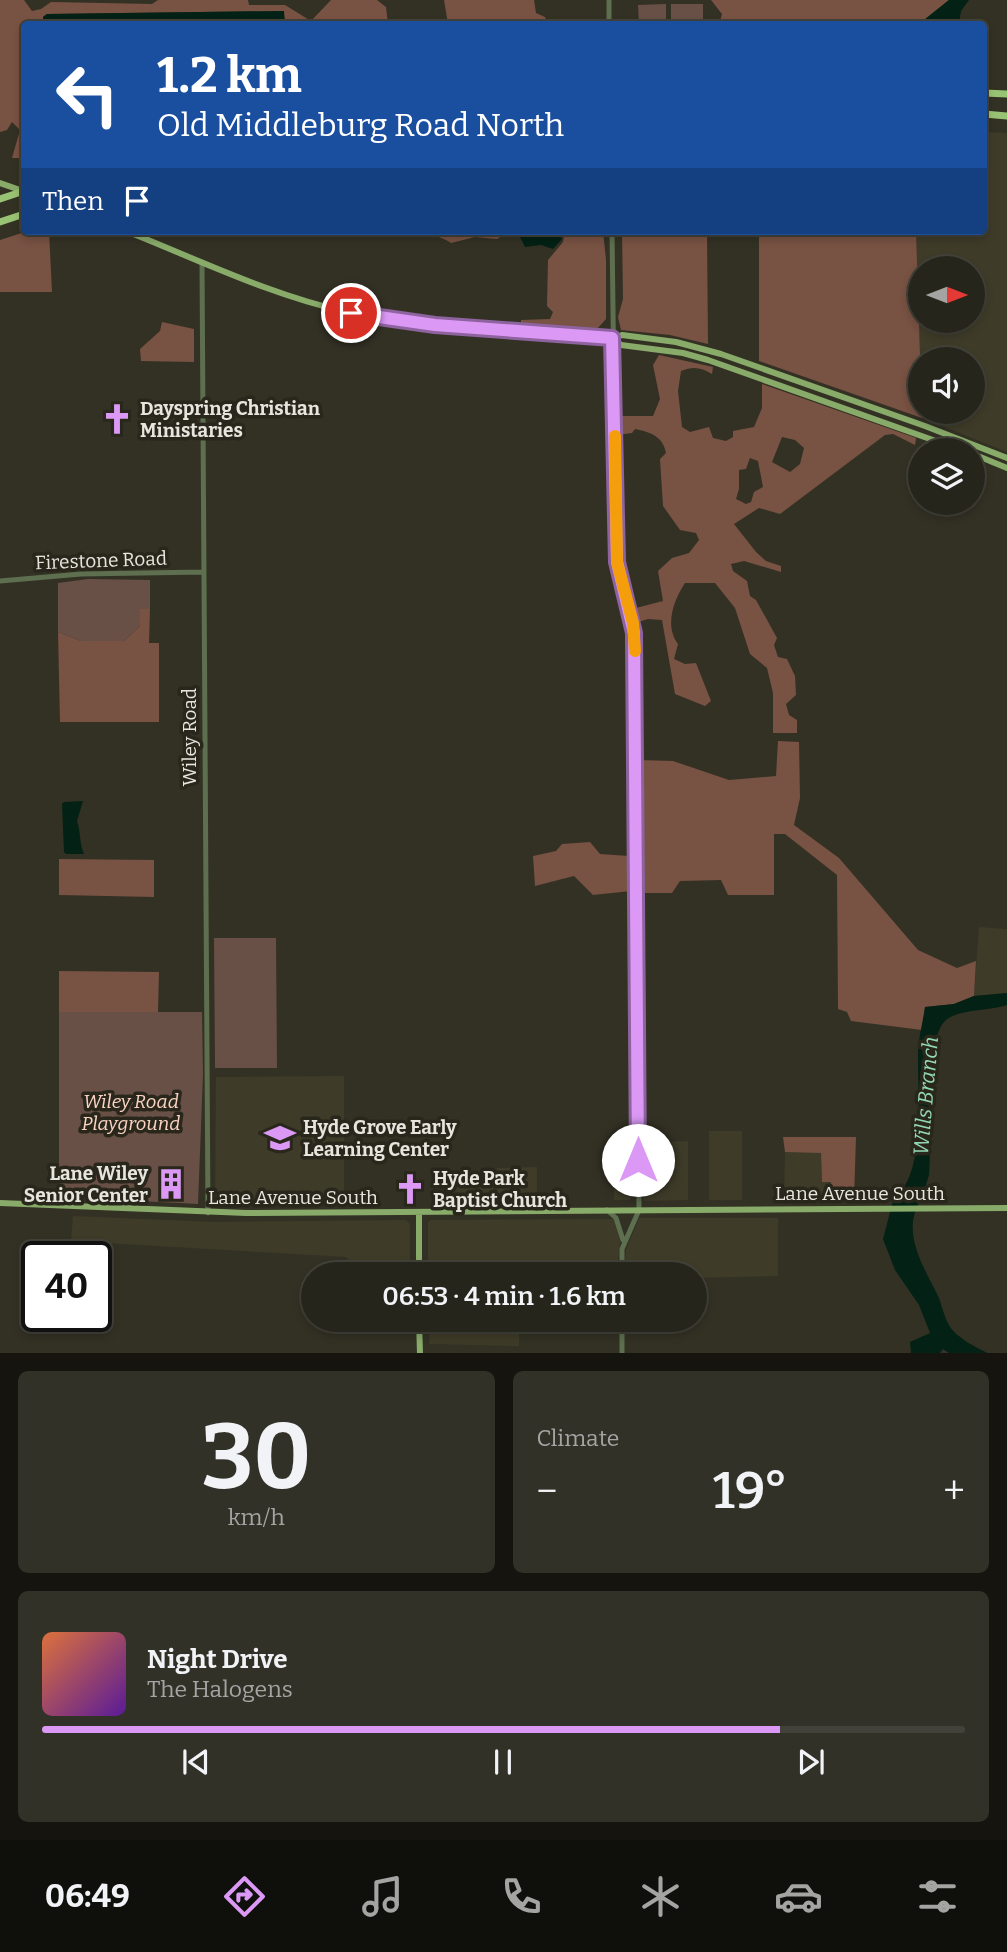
<!DOCTYPE html>
<meta charset="utf-8">
<style>
:root{--surface:#26251b;--page:#323128;--text:#f1f3f6;--muted:#a4a5a3;--line:#42423a;--accent:#db99f5}
body{margin:0;font-family:Bitter,serif;background:var(--page);color:var(--text);height:100vh;display:flex;flex-direction:column;font-size:26px;white-space:nowrap}
*{box-sizing:border-box;margin:0}
p{font-size:23px;color:var(--muted)}
.icon{flex:none;width:38px;height:38px;fill:none;stroke:currentColor;stroke-width:2;stroke-linecap:round;stroke-linejoin:round}
.map{position:relative;height:1353px;overflow:hidden}
.sheet{display:flex;flex-direction:column;gap:18px;padding:18px;background:#15140f;flex:1}
.sheet>*{flex:none}
.hud{position:absolute;left:21px;top:21px;width:966px;height:214px;border-radius:7px;box-shadow:0 4px 10px #0003,0 0 0 2px var(--line);background:#1a4fa0;color:#fff;overflow:hidden}
.needle{width:46px;rotate:90deg}
.buttons{position:absolute;left:908px;top:256px;display:grid;gap:14px}
.buttons a{display:grid;place-items:center;width:77px;height:77px;border-radius:50%;background:var(--surface);box-shadow:0 4px 10px #0003,0 0 0 2px var(--line);font-size:35px}
.speed{position:absolute;left:21px;top:1241px;display:flex;gap:14px;font-size:35px;font-weight:700;text-align:center}
.speed>*{display:grid;place-content:center;width:91px;height:91px;border-radius:50%;background:var(--surface);box-shadow:0 4px 10px #0003,0 0 0 2px var(--line);line-height:1}
.speed .limit{border:4px solid #111;border-radius:10px;background:#fff;color:#111}
.pin{position:absolute;display:grid;place-items:center;width:60px;height:60px;color:#fff;margin:-30px;border:4px solid #fff;border-radius:50%;box-shadow:0 2px 7px #0007}
.me{position:absolute;width:77px;margin:-38px;rotate:0deg;stroke-linejoin:round;filter:drop-shadow(0 0 5px #0008)}
.turn{display:flex;align-items:center;gap:24px;height:147px;padding:0 21px;font-size:32px}
.turn .icon{width:91px;height:91px;stroke-width:2.5}
.turn b{display:block;font-size:49px;line-height:60px}
.then{display:flex;align-items:center;height:66px;padding:0 21px;background:#0003;gap:14px;font-size:26px}
.big{font-size:52px;font-weight:600;line-height:1.1}
.sheet .widget{flex:1;display:flex;flex-direction:column;justify-content:center;gap:10px;min-width:0;padding:0 24px;border-radius:10px;background:var(--page)}
.sheet .dial{align-items:center;gap:0}
.dial b{font-size:91px;line-height:1}
.song{display:flex;align-items:center;gap:21px}
.cover{width:84px;height:84px;border-radius:10px;background:linear-gradient(135deg,hsl(20 70% 55%),hsl(270 70% 35%))}
.played{height:7px;border-radius:4px;background:linear-gradient(90deg,var(--accent) 80%,var(--line) 80%)}
.keys{display:flex;justify-content:space-around;direction:ltr}
.heat{display:flex;justify-content:space-between;align-items:center;font-size:38px;direction:ltr}
.sheet .tiles{flex:1;display:grid;gap:18px;grid-template-columns:1fr 1fr}
.widget:last-child{grid-column:span 2}
.trip{position:absolute;left:301px;top:1262px;width:406px;height:70px;border-radius:35px;background:var(--surface);box-shadow:0 4px 10px #0003,0 0 0 2px var(--line);font-weight:600;line-height:70px;text-align:center}
.tabs{display:flex;height:112px;justify-content:space-around;align-items:center;background:#0f0f0b;color:var(--muted)}
.tabs .icon{width:49px;height:49px}
.tabs .current{color:var(--accent)}
.tabs b{font-size:32px;color:var(--text)}
.map>svg:first-child{display:block}
.built{fill:#3e3b29;fill-rule:evenodd}
.green{fill:#695046}
.forest{fill:#785243;fill-rule:evenodd}
.water{fill:#032114}
.lines{fill:none;stroke-linecap:round;stroke-linejoin:round}
.minor{stroke:#5d6f4f;stroke-width:5}
.major{stroke:#88ab6a;stroke-width:6}
.highway{stroke:#99c374;stroke-width:7}
.route-casing{stroke:#8e639f;stroke-width:18}
.route{stroke:#db99f5;stroke-width:12}
.slow{stroke:#f59e0b;stroke-width:12}
.labels{text-anchor:middle;stroke-width:7;stroke-linejoin:round;paint-order:stroke}
.poi-label{font-size:19px;font-weight:bold;fill:#e7e6de;stroke:#29271b;text-anchor:start}
.street-label{font-size:19px;fill:#e7e6de;stroke:#29271b}
.park-label{font-size:19px;font-style:italic;fill:#fcd4c3;stroke:#29271b}
.water-label{font-size:21px;font-style:italic;fill:#93d7b3;stroke:#29271b}
</style>
<div class="map">
<svg width="1007" height="1354" viewBox="0 0 1007 1354">
<rect width="100%" height="100%" fill="#333124"/>
<path class="built" d="M984,132L1007,133V452L922,418V411H973V359H920V370L916,231H984ZM920,268H973V320H920Z
M979,927L1007,929V993L974,996Z
M344,1076V1199L217,1204L215,1201L216,1077Z
M709,1131H742V1200H709Z
M688,1141V1200L644,1201L641,1143Z
M785,1152H821L822,1181L831,1182V1200H788L784,1195Z
M537,1167V1201L501,1202L497,1196V1168Z
M614,1167H631L632,1195L630,1200H614Z
M493,1174V1189L489,1202H455L454,1175Z
M73,1216L215,1222L406,1220L410,1224V1274H363L346,1257L71,1241Z
M639,1218H778V1276L695,1278V1274H624L626,1250Z
M614,1219L619,1230L620,1242L617,1269L520,1270V1274H428V1222L431,1220Z
M430,1326L519,1327V1346L429,1344Z"/>
<path class="green" d="M666,4V24H639L638,5Z
M671,4H703V24H671Z
M88,579L150,580V609H140V626L124,641H81L58,632V583Z
M214,938H276L277,1068H215Z
M59,1012H202L203,1074L198,1204L59,1197Z"/>
<path class="forest" d="M0,0H24L32,11L41,9L51,2L152,4L158,0H248L249,5H285L311,21L331,0H377L386,7L388,24H285L283,11L47,14L43,17L44,24H24V158H12L20,130L12,122L7,130L0,132Z
M444,0H534L536,13L545,17L548,24H448Z
M711,0H949L919,24H708L713,21L720,22L722,14Z
M28,231H49L52,292H0V240Z
M430,231H500L502,236L497,239L475,237L451,243C444,238 437,238 430,231Z
M560,231H603L606,260V319L597,329L547,327L521,323V320L550,319L553,312L547,306L548,260L563,242L564,236Z
M622,231H707L708,344L670,335L621,330L618,317L623,299Z
M759,231H916L922,418L759,361Z
M162,322L194,329V362L141,361L140,349L160,331Z
M659,355L713,367L712,374C701,367 693,366 681,371L678,391L682,427L690,432L709,427L713,438L726,441L733,437V431L754,427L762,408V384L916,438L915,445L893,434L885,435L780,514L759,508L734,524L756,552L766,561L781,566V572L744,561L731,564L733,571L747,581L750,596L756,600L777,638L774,645L778,657L787,659L795,676L796,695L786,704L789,715L797,720V733H773V693L767,668L750,654L735,608L715,583H685C674,600 664,625 678,644L674,659L685,664L696,663L711,701L705,706L675,694L662,620L648,619L635,623L632,609L663,601L658,571L672,558L689,553L699,540L696,533L680,530L663,506L660,459L666,453C663,436 650,432 635,429L632,433L617,435V416H653L660,399L653,365ZM782,437L795,440L804,448L800,464L790,472L772,462ZM750,458L758,461L763,487L754,492L751,502L746,504L736,499L739,489V470L746,469Z
M140,609H150L149,643H159V722H60L58,632L81,641H124L140,626Z
M778,741L799,742L800,798L794,825L839,858L918,950L957,968L976,961L974,996L954,1004L925,1007L922,1030L851,1021L847,1012L838,1009L837,875L785,834H774V895H728L721,880L680,881L672,893H640L638,760L673,761L729,780L776,776Z
M590,842L600,854L629,856L631,891L593,895L574,876L535,886L533,856L556,851L562,844Z
M59,859L154,860V897L59,895Z
M59,971L159,972L158,1012H59Z
M783,1137H856L854,1199L831,1200V1182H822L821,1153L785,1152Z"/>
<path class="water" d="M949,0H969L961,11L959,24H919Z
M284,11L285,24H44L43,17L47,14Z
M517,231H556L562,239L553,249L541,245L525,247Z
M83,801L77,821C81,833 79,842 84,854H66L64,852L62,804L64,802Z
M1007,993V1005C990,1011 957,1009 945,1021C924,1041 932,1142 929,1175C925,1191 916,1204 913,1221C910,1248 928,1275 939,1298C944,1312 946,1327 959,1336C967,1343 978,1348 987,1353H949L943,1349L940,1353H911L910,1342L930,1333L919,1305L895,1270L883,1239L894,1197C927,1177 917,1085 918,1050C919,1036 923,1021 925,1007L954,1004L974,996Z"/>
<g class="lines">
<path class="minor" d="M609,0V24
M612,231L616,547L619,576L633,623L635,645L639,1210L622,1249V1274
M202,262L208,1213
M0,581L81,574L204,572
M607,1210L616,1218L623,1240
M622,1320V1354"/>
<path class="major" d="M0,183L23,191
M126,231C199,260 270,295 347,312C433,331 524,332 613,338L622,335L676,342L721,354L925,426L1007,458
M613,338L621,345L683,353L708,360L961,450
M973,454L1007,468
M0,1203L246,1213L1007,1208
M419,1212V1274
M419,1320L420,1354"/>
<path class="highway" d="M984,93L1007,94
M984,114L1007,116
M0,199L24,191
M0,222L24,214"/>
</g>
<g class="lines">
<defs>
<path id="route" d="M351,313L435,325L612,338L617,562L634,633L638,1160"/>
</defs>
<use href="#route" class="route-casing"/>
<use href="#route" class="route"/>
<path class="slow" d="M615,436L617,562L633,623L635,651"/>
</g>
<defs>
<symbol id="church-bare" viewBox="-9 -9 18 18"><path d="M-1.2-6h2.4v3.5h3.3v2.4h-3.3V6h-2.4V-.1h-3.3v-2.4h3.3Z" fill="#db99f5" stroke="#29271b" stroke-width="2.5" paint-order="stroke"/></symbol>
<symbol id="school-bare" viewBox="-9 -9 18 18"><path d="M0-5L7-2L0 1L-7-2ZM-4 1L0 2.5L4 1V4Q0 6-4 4Z" fill="#db99f5" stroke="#29271b" stroke-width="2.5" paint-order="stroke"/></symbol>
<symbol id="building-bare" viewBox="-9 -9 18 18"><path d="M-4-6H4V6H1V3H-1V6H-4ZM-2.5-4.3h1.7v1.8h-1.7ZM.8-4.3h1.7v1.8H.8ZM-2.5-1h1.7V.8h-1.7ZM.8-1h1.7V.8H.8Z" fill="#db99f5" stroke="#29271b" stroke-width="2.5" paint-order="stroke"/></symbol>
</defs>
<g fill-rule="evenodd">
<use href="#church-bare" x="95" y="397" width="44" height="44"/>
<use href="#school-bare" x="258" y="1116" width="44" height="44"/>
<use href="#building-bare" x="149" y="1162" width="44" height="44"/>
<use href="#church-bare" x="388" y="1167" width="44" height="44"/>
</g>
<g class="labels">
<g class="poi-label">
<text x="140" y="415">Dayspring Christian<tspan x="140" dy="22">Ministaries</tspan></text>
<text x="303" y="1134">Hyde Grove Early<tspan x="303" dy="22">Learning Center</tspan></text>
<text x="148" y="1180" text-anchor="end">Lane Wiley<tspan x="148" dy="22">Senior Center</tspan></text>
<text x="433" y="1185">Hyde Park<tspan x="433" dy="22">Baptist Church</tspan></text>
</g>
<g class="street-label">
<text transform="translate(101 560) rotate(-2)" y="7">Firestone Road</text>
<text transform="translate(189 737) rotate(-90)" y="7">Wiley Road</text>
<text x="860" y="1200">Lane Avenue South</text>
<text x="293" y="1204">Lane Avenue South</text>
</g>
<g class="park-label">
<text x="131" y="1108">Wiley Road<tspan x="131" dy="22">Playground</tspan></text>
</g>
<g class="water-label">
<text transform="translate(926 1096) rotate(-85)" y="7">Wills Branch</text>
</g>
</g>
</svg>
<div class="buttons">
<a><svg class="needle" viewBox="-14 -14 28 28"><path d="M0-13l5 13h-10z" fill="#e53935"/><path d="M0 13l5-13h-10z" fill="#a4a5a3"/></svg></a>
<a><svg class="icon" aria-label="sound" viewBox="0 0 24 24"><path d="M4 9h4l5-4v14l-5-4H4zM17 9q2 3 0 6"/></svg></a>
<a><svg class="icon" aria-label="layers" viewBox="0 0 24 24"><path d="M12 4l9 5-9 5-9-5zM3 14l9 5 9-5"/></svg></a>
</div>
<div class="speed"><div class="limit">40</div></div>
<div class="pin" style="left:351px;top:313px;background:#d93025"><svg class="icon" aria-label="arrive" viewBox="0 0 24 24"><path d="M6 21V4h12l-3 4 3 4H6"/></svg></div>
<svg class="me" style="left:638px;top:1160px" viewBox="-20 -20 40 40"><circle r="19" fill="#fff"/><path d="M0-13L10 11 0 6-10 11z" fill="#db99f5"/></svg>
<div class="trip">06:53 · 4 min · 1.6 km</div>
<div class="hud">
<div class="turn"><svg class="icon" aria-label="left" viewBox="0 0 24 24"><path d="M17 20v-9H6M10 6l-5 5 5 5"/></svg><div><b>1.2 km</b>Old Middleburg Road North</div></div>
<div class="then">Then<svg class="icon" aria-label="arrive" viewBox="0 0 24 24"><path d="M6 21V4h12l-3 4 3 4H6"/></svg></div>
</div>
</div>
<section class="sheet">
<div class="tiles">
<div class="widget dial"><b>30</b><p>km/h</p></div>
<div class="widget"><p>Climate</p>
<div class="heat"><a>−</a><b class="big">19°</b><a>+</a></div>
</div>
<div class="widget">
<div class="song"><i class="cover"></i><div><b>Night Drive</b><p>The Halogens</p></div></div>
<div class="played"></div>
<div class="keys"><svg class="icon" aria-label="previous" viewBox="0 0 24 24"><path d="M18 5L8 12l10 7zM5 5v14"/></svg><svg class="icon" aria-label="pause" viewBox="0 0 24 24"><path d="M8 5v14M16 5v14"/></svg><svg class="icon" aria-label="next" viewBox="0 0 24 24"><path d="M6 5l10 7-10 7zM19 5v14"/></svg></div>
</div>
</div>
</section>
<nav class="tabs">
<b>06:49</b>
<svg class="icon current" aria-label="directions" viewBox="0 0 24 24"><path d="M12 3l9 9-9 9-9-9zM9 14v-3h6M13 9l2 2-2 2"/></svg>
<svg class="icon" aria-label="music" viewBox="0 0 24 24"><path d="M9 18V5l10-2v13"/><circle cx="6" cy="18" r="3"/><circle cx="16" cy="16" r="3"/></svg>
<svg class="icon" aria-label="phone" viewBox="0 0 24 24"><path d="M5 4h4l2 5-3 2q2 4 5 5l2-3 5 2v4C11 20 4 13 5 4z"/></svg>
<svg class="icon" aria-label="climate" viewBox="0 0 24 24"><path d="M12 3v18M4 7l16 10M4 17L20 7"/></svg>
<svg class="icon" aria-label="car" viewBox="0 0 24 24"><path d="M5 17H2v-5l4-1 3-4h7l3 4 3 1v5h-3M9 17h6M6 11h13"/><circle cx="7" cy="17" r="2"/><circle cx="17" cy="17" r="2"/></svg>
<svg class="icon" aria-label="filters" viewBox="0 0 24 24"><path d="M4 7h16M4 17h16"/><circle cx="9" cy="7" r="2"/><circle cx="15" cy="17" r="2"/></svg>
</nav>
